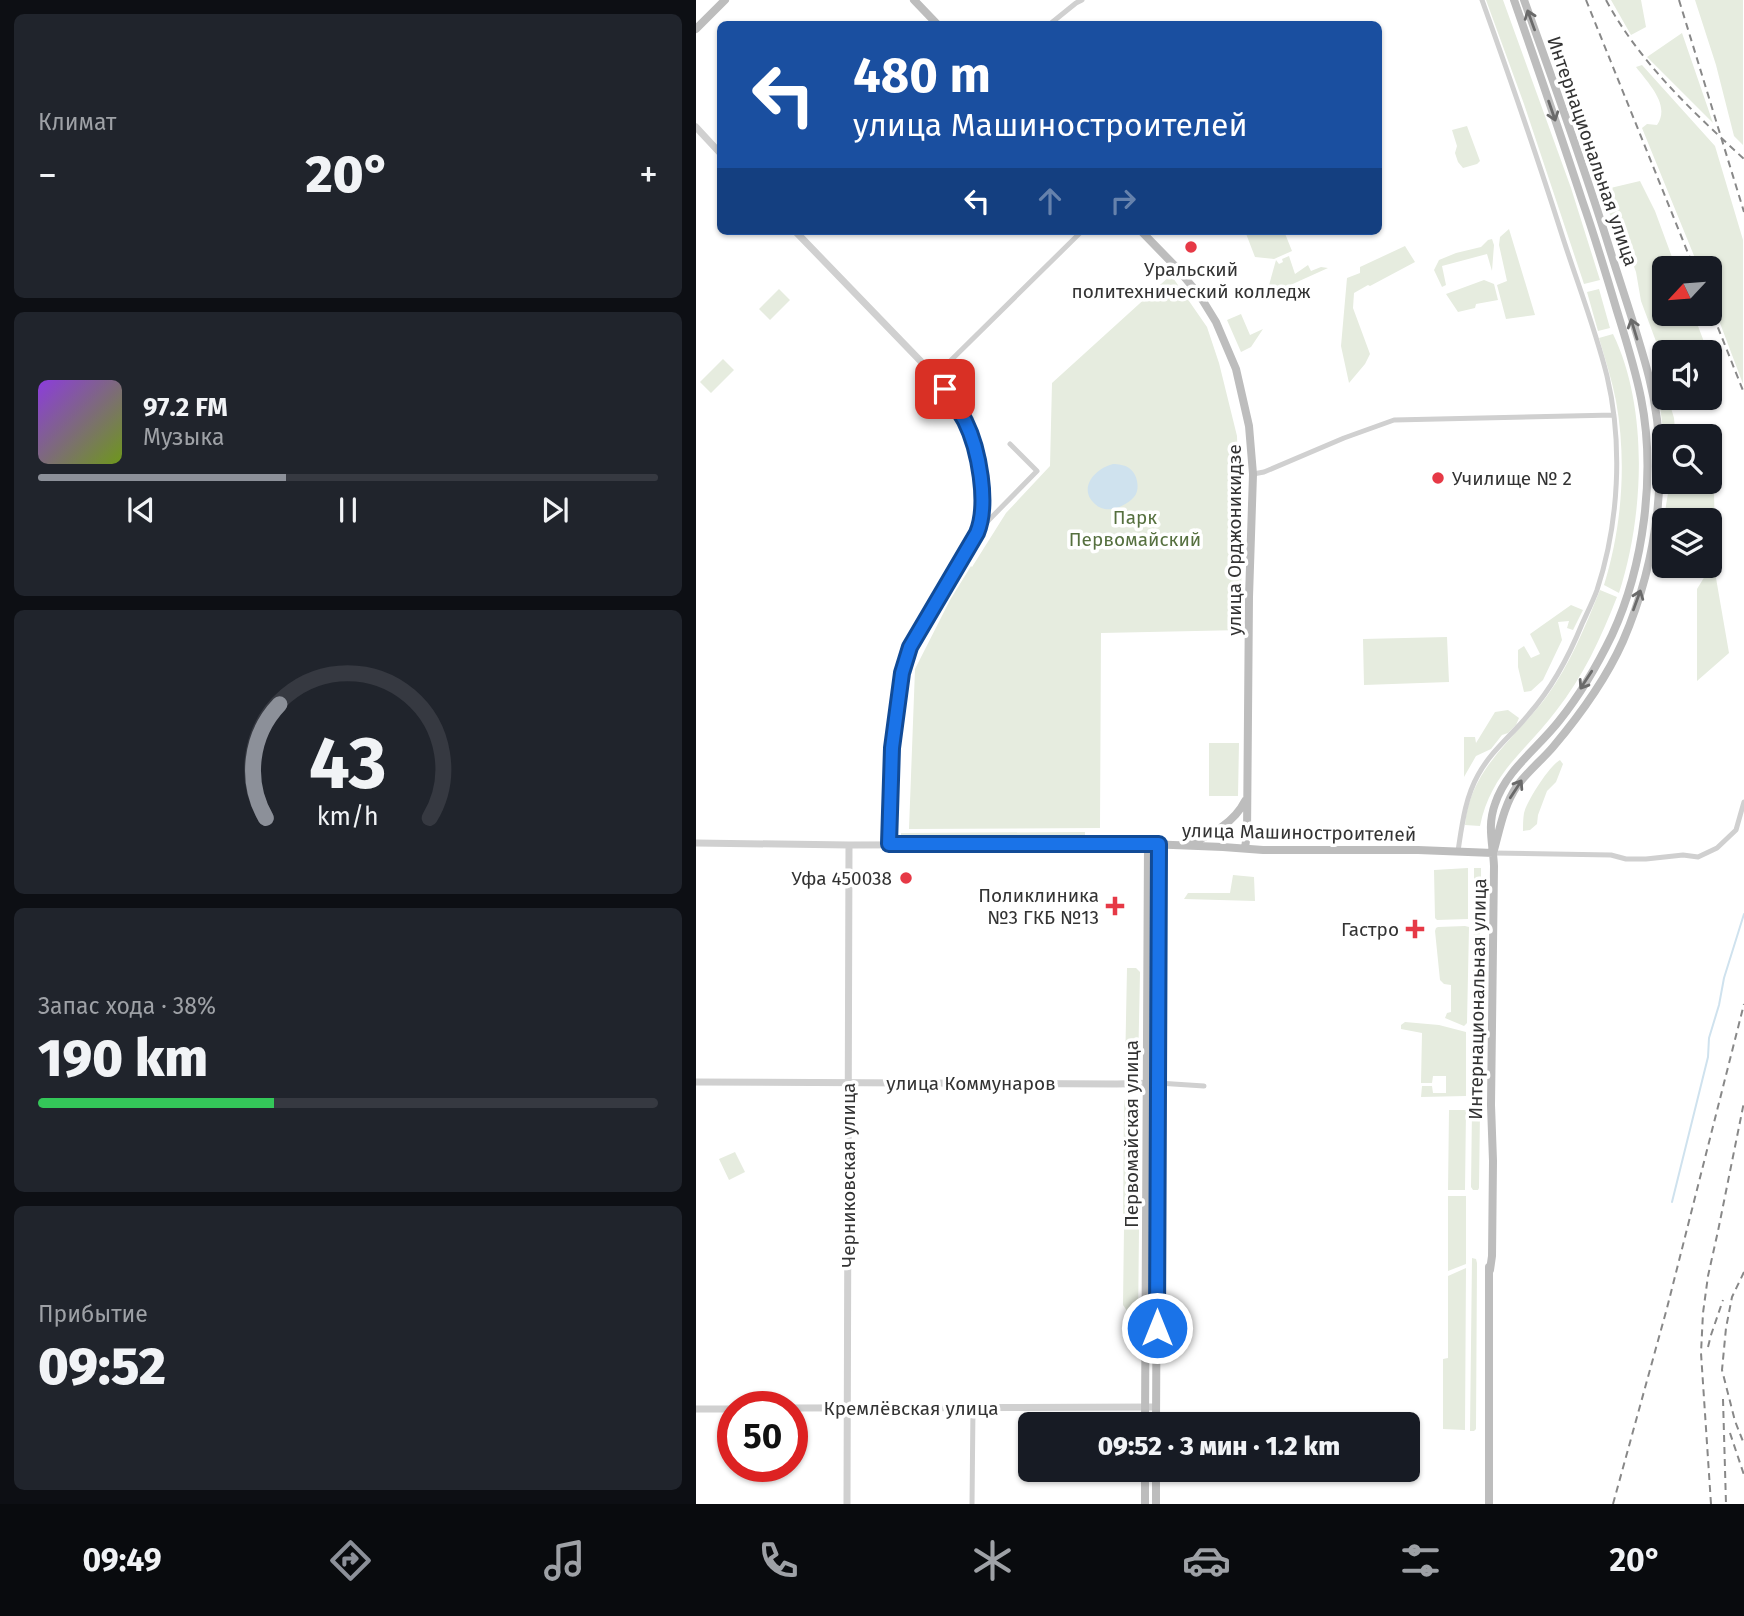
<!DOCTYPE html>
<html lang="ru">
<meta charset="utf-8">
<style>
:root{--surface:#171b24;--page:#20242c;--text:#f1f3f6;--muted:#9ea1a6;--line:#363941;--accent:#8c9099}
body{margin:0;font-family:"Fira Sans",sans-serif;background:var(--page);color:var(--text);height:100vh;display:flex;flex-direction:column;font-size:26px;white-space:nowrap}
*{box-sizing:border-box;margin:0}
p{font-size:23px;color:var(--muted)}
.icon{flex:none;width:38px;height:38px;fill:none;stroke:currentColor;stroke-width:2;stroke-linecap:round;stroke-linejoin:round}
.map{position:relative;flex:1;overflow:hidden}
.panel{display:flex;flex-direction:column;gap:14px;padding:14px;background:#0d0f14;width:696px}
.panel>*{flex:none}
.top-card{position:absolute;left:21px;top:21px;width:665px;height:214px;border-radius:10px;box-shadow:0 2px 5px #0004;background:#1a4fa0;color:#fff;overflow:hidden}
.needle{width:46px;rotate:244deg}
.controls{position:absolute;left:956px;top:256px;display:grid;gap:14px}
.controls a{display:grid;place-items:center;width:70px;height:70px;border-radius:10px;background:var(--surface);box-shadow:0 2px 5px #0004;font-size:35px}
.speed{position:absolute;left:21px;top:1391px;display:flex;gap:14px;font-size:35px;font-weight:700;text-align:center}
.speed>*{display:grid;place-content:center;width:91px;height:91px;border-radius:50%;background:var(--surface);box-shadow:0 2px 5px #0004;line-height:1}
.speed .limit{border:10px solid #d22;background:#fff;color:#111}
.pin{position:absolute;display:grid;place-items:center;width:60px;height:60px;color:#fff;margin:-30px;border-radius:14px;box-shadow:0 4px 10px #0006}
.me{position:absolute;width:77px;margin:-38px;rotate:0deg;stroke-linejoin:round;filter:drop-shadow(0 0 5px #0008)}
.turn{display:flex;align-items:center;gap:24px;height:147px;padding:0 21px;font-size:32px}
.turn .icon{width:91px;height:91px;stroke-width:2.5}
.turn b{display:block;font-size:49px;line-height:60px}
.lanes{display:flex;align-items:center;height:66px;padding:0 21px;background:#0003;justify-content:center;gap:35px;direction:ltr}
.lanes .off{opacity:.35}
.big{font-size:52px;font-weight:800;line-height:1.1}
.panel .widget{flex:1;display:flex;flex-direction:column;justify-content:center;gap:10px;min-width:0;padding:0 24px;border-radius:10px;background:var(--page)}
.panel .dial{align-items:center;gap:0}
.dial svg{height:182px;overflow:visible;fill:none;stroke:var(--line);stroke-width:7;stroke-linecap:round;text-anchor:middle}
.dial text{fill:var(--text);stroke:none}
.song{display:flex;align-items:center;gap:21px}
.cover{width:84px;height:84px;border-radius:10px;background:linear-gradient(135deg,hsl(270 70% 55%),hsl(80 70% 35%))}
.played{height:7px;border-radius:4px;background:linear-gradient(90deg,var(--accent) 40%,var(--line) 40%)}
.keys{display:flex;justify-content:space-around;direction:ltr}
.heat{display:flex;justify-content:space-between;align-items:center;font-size:38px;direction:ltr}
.charge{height:10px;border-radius:5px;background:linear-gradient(90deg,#34c759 38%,var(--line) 0)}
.trip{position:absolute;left:322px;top:1412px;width:402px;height:70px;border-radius:10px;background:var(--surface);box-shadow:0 2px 5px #0004;font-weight:800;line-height:70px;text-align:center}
.dock{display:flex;height:112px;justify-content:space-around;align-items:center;background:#090b0e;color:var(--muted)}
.dock .icon{width:49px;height:49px}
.dock .active{color:var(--accent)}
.dock b{font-size:32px;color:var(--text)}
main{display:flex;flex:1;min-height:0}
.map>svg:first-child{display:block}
.green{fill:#e6ecdf}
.water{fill:#cfe2ee}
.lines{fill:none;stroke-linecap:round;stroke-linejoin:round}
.stream{stroke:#cfe2ee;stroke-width:2}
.minor{stroke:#d0d0d0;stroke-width:5}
.tertiary{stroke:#d0d0d0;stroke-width:7}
.secondary{stroke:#bdbdbd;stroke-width:8}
.rail{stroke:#888;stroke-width:2;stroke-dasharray:7 5;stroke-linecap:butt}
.oneway{stroke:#6a6a6a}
.route-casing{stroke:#114b97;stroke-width:18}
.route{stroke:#1a73e8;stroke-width:12}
.poi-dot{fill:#e63946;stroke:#fff;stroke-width:2.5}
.labels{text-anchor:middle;stroke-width:7;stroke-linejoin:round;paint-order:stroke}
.street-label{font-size:19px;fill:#333;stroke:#fff}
.poi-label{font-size:19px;fill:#333;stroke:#fff;text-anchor:end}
.park-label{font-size:19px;fill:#56703f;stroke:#fff}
</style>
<main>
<section class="panel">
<div class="widget"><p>Климат</p>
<div class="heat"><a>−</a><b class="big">20°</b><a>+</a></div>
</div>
<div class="widget">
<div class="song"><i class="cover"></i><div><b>97.2 FM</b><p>Музыка</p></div></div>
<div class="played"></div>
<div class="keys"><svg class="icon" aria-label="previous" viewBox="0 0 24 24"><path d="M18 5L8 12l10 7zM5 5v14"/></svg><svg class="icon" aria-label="pause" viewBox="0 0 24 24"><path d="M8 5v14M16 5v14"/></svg><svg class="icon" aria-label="next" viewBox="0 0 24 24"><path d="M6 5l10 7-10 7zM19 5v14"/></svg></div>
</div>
<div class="widget dial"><svg viewBox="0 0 100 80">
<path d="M14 69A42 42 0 1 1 86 69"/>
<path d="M14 69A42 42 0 0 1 20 19" stroke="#8c9099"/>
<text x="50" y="56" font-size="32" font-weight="700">43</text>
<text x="50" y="72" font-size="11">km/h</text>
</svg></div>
<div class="widget"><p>Запас хода · 38%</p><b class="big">190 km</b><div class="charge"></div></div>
<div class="widget"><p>Прибытие</p><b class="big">09:52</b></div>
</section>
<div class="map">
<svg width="1048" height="1504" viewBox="0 0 1048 1504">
<rect width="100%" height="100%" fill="#fff"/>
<path class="green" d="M790,0H807L875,188L904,280L888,284L828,104Z
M915,0H945L950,27L935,35Z
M999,0H1047V145L1038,136L1020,65Z
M986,33L1017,123L951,57Z
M946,65L1019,146L1047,240V384L1013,294V268H1003L946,128L951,124L961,125C975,105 952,83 940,67Z
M771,126L784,161L781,164L767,168L762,162L759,153L761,146L756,130Z
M944,181L959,211L980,268H968V313H997L1010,347L999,352H968V363L945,301L940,272L926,234L911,210L906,190Z
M813,229L839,315L810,319L801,285L811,281L803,245L804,237Z
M549,231H588L596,251L578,259L559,257Z
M796,239L798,245L796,271L791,254L746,266L750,285L746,287L738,270L743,260L760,253L785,247L792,240Z
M709,246L719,262L674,286L672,285L658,293L657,308L674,354L669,364L653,383L645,346L651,278L664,273V267Z
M593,256L599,274L612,265L615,271L625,267L632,268L570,296L580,260L583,264L587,262L586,259Z
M475,275L511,327L523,363L541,436L547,630L405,633L404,828L213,829L219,669L254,600L275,566L276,567L310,513L354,466L356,383Z
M788,280L798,284L802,300L780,304L779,308L762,312L750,294Z
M83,289L94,300L74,320L63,309Z
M903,289L914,328L902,331L891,292Z
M545,314L554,335L567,329L555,347L545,352L531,320Z
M917,334C953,408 948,516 923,593L908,585C926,527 931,462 920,401C916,380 909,359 903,338Z
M27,359L38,370L15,393L4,382Z
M964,392L968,393V397L972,398L978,418L979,429L971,433L967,429L962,393Z
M1017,450L1020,578L1033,653L1001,681V589L1009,576L1004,565H1013V520H968V537L965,536L974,481H1013V451Z
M904,590L921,597C905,638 887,677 860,711C830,751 795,772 784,826L769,825C774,768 819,739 851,696C874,664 889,627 904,590Z
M875,605L887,610L877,630L871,628L873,621L862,622L866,640L847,680L835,691L828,692L822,667V650L828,646L835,658L844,654L834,634Z
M751,637L753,682L668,685L667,639Z
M812,710L823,718L820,725L812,733L806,735L795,749L780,756L768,777V737H779L780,743L799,712Z
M513,743H543L542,796H513Z
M864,760L867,764L860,782L851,791L842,815L841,824L834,830L827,831C827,825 827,819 828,813C831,801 853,766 864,760Z
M389,832V837L205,838V833Z
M772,868V919L741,920L739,918L738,870Z
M778,868H785V919H778Z
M537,875L558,877L559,901L488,899L492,893H534Z
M778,925L784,927L782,1026L776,1027Z
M769,926L773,927L771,1023L768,1026L749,1018L751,1013L755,1012V985L748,984L744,980L739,931L740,928L742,927Z
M431,968H440L444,972L442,1070H429Z
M709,1022L743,1025L770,1032V1096L725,1097L726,1086H736L737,1093H750V1076H737L736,1083H725L726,1033L705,1029V1025Z
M776,1033L782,1034L783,1037L784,1091L780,1094H775Z
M428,1100L443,1101L442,1224H427Z
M776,1109H783L784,1111L783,1188L782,1190H777L775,1187Z
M753,1110H770L769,1190H752Z
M39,1152L49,1172L33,1180L23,1159Z
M752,1196H770V1264L752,1271Z
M428,1228H443L442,1327L427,1305Z
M776,1258L780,1259L781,1263L780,1429L778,1431H774Z
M770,1268L769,1430L747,1429V1359L752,1358V1276Z"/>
<path class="water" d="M417,464C422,464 429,465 433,468C441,473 445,489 438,497C429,507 410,515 399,504C381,488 400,468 417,464Z"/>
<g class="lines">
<path class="stream" d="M976,1202L1012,1057L1013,1038L1023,1005L1028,978L1048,914"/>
<path class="minor" d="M354,24L380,3L386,0
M239,376L386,231
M557,474L568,472L648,438L698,420L918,415
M286,527L341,471L314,444
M762,851C766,825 769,798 782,775C795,751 816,735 833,714C856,688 873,656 886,624C891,613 897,601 901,590C923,523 927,444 911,376C899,328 881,282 866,235C841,156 814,78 786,0
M797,853L915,855L930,859H950L987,855L1002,857L1021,848L1040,830L1048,802
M462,1083L508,1086
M276,1504L277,1407"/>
<path class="tertiary" d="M0,127L24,153
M99,231L239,376L257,402L269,423L277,445L286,483L287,502L286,522L281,532L214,647L206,673L196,748L193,844
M0,843L153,845L452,844
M0,1082L421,1084L462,1083
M96,1408L460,1407
M0,1409H37
M151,1504L153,845"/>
<path class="secondary" d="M218,0L241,24
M0,29L29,0
M445,231L481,268L504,296L520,322L540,369L553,426L557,474L553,597L551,834L549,848
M494,844C516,834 538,823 549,801
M798,850C804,828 808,805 821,786C831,772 846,760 857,747C884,715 910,679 927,641C962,560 975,463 953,377C942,334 927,292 914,250C888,166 858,83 828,0
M794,1270L796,1256L797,1161L795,1105L798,866C797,844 791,826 799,804C810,770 842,748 863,721C883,696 902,664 916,635C948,566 960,473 945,398C939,368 930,340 921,311C910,274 899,237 886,200C864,133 841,66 818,0
M449,1424L452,844L527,847L567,850H722L797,853
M460,1424L463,844
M449,1504V1470
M460,1504V1470
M793,1504V1267"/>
<path class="rail" d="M890,0L998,268
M910,0C944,63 996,111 1048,159
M983,0L1048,212
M1013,305L1048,393
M1048,1272L1036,1297L1030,1328L1026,1370L1039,1421L1048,1444
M1012,1347L1015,1335L1027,1300
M1027,1399L1030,1504
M1034,1433L1048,1475
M917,1504L971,1308L1048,1004
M1015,1504L1005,1353L1007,1313L1012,1276L1022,1231L1048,1102"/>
</g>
<defs><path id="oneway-shaft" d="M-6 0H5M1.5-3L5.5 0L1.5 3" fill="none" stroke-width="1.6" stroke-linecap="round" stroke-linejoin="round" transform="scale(1.75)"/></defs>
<g class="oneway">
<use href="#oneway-shaft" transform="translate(835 20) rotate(-110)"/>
<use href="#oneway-shaft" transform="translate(856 111) rotate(71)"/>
<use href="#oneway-shaft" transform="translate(938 329) rotate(-107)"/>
<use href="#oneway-shaft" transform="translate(941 600) rotate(-70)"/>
<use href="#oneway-shaft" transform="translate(890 680) rotate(123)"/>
<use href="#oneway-shaft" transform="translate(820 789) rotate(-57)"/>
</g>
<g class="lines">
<defs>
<path id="route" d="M249,389C255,399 263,410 269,421C283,449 293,504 281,533L214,647L206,673L196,748L193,844H463L461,1328"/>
</defs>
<use href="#route" class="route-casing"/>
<use href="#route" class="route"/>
</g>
<g class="poi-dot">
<circle cx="495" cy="247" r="7"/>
<circle cx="742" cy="478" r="7"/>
<circle cx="210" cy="878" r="7"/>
<path d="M415.5 895.5h7v7h7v7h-7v7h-7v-7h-7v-7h7z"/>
<path d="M715.5 918.5h7v7h7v7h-7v7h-7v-7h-7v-7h7z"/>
</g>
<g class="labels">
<g class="street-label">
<text transform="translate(897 151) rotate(71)" y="7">Интернациональная улица</text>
<text transform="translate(538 540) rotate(-90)" y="7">улица Орджоникидзе</text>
<text transform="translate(603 832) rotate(1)" y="7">улица Машиностроителей</text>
<text transform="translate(781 999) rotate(-89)" y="7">Интернациональная улица</text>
<text x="275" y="1090">улица Коммунаров</text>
<text transform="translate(435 1134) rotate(-90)" y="7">Первомайская улица</text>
<text transform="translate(152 1175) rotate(-90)" y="7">Черниковская улица</text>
<text x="215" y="1415">Кремлёвская улица</text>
</g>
<g class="poi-label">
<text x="495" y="276" text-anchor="middle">Уральский<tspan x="495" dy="22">политехнический колледж</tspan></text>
<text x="756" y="485" text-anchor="start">Училище № 2</text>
<text x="196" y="885">Уфа 450038</text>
<text x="403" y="902">Поликлиника<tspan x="403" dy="22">№3 ГКБ №13</tspan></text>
<text x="703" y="936">Гастро</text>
</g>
<g class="park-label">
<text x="439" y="524">Парк<tspan x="439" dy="22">Первомайский</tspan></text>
</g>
</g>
</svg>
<div class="controls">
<a><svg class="needle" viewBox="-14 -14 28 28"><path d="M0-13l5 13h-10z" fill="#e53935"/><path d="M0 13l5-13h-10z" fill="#9ea1a6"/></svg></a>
<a><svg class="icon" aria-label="sound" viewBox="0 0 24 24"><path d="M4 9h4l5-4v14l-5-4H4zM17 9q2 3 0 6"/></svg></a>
<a><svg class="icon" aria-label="search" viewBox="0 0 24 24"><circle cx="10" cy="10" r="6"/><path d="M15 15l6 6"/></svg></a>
<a><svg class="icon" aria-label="layers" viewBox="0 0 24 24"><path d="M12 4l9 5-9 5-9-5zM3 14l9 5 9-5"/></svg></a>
</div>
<div class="speed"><div class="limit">50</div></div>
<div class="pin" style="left:249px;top:389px;background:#d93025"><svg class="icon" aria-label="arrive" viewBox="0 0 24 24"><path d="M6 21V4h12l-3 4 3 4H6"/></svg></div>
<svg class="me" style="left:461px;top:1328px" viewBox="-20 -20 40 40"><circle r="17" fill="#1a73e8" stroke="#fff" stroke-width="3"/><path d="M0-11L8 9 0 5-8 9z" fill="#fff"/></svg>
<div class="trip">09:52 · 3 мин · 1.2 km</div>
<div class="top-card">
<div class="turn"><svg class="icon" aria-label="left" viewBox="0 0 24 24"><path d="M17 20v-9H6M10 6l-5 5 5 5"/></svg><div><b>480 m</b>улица Машиностроителей</div></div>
<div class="lanes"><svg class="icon" aria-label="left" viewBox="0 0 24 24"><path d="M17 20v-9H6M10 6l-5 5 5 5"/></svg><svg class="icon off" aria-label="ahead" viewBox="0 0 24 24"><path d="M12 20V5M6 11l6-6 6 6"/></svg><svg class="icon off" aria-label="right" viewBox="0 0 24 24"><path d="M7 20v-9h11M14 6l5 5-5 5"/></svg></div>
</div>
</div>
</main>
<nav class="dock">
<b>09:49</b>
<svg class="icon active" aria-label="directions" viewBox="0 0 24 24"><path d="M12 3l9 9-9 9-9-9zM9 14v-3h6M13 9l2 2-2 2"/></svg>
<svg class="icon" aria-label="music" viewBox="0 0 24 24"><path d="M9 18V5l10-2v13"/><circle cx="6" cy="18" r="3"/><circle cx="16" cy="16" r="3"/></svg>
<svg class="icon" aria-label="phone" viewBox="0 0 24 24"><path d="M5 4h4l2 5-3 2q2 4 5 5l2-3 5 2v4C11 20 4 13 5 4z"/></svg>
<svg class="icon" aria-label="climate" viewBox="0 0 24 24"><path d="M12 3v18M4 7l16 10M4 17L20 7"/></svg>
<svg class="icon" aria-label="car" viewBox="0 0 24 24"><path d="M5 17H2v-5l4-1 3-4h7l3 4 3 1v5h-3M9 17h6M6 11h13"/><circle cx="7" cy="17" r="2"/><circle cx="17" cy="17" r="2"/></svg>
<svg class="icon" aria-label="filters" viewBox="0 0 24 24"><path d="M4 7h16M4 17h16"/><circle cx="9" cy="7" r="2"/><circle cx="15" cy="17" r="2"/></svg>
<b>20°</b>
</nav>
